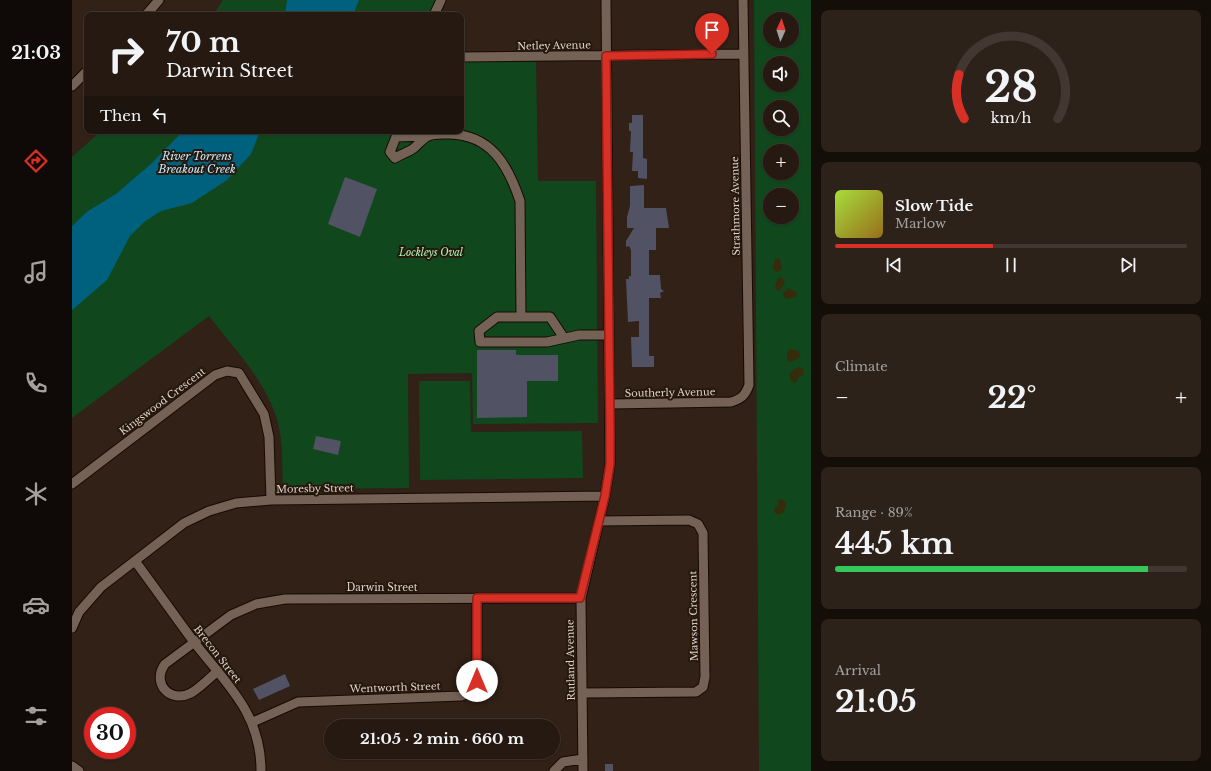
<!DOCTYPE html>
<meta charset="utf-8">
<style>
:root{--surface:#251911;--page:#2d221a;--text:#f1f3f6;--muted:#a3a09f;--line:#423831;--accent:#d93025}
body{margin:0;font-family:"Libre Baskerville",serif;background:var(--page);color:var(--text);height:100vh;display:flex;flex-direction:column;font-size:15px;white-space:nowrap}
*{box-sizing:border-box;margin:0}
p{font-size:13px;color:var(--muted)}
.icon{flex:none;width:22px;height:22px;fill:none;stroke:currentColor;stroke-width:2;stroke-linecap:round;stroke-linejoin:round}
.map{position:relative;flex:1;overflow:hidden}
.sheet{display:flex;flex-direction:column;gap:10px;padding:10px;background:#140e09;width:400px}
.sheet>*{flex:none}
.guide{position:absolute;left:12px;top:12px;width:380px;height:122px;border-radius:8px;box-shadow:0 1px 3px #0004,0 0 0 1px var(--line);background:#251911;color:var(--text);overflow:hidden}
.needle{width:26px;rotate:3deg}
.tools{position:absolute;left:691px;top:12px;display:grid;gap:8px}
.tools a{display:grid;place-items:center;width:36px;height:36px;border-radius:50%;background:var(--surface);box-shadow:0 1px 3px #0004,0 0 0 1px var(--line);font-size:20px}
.speed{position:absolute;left:12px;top:707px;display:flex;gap:8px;font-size:20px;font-weight:700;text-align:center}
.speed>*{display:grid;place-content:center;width:52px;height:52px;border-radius:50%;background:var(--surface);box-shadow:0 1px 3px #0004,0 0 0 1px var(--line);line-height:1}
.speed .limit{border:6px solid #d22;background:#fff;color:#111}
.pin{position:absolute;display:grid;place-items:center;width:34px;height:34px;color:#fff;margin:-41px -17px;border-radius:50% 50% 50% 0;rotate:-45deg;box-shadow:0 0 4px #0007}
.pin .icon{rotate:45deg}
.me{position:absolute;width:44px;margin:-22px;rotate:0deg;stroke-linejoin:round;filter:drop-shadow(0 0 3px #0008)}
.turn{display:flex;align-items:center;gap:14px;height:84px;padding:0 16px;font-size:18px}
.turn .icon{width:52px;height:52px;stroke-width:2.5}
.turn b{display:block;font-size:28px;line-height:34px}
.then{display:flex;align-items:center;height:38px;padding:0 16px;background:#0003;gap:8px;font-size:15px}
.big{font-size:30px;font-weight:800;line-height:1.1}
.sheet .tile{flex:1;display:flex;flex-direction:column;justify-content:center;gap:6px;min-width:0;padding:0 14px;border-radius:8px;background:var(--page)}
.sheet .dial{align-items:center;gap:0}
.dial svg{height:104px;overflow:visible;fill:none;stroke:var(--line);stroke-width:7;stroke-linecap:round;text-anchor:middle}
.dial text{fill:var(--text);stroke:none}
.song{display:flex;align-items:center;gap:12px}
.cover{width:48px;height:48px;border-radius:6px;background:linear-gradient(135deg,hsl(80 70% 55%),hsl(40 70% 35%))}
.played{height:4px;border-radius:2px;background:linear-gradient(90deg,var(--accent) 45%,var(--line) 45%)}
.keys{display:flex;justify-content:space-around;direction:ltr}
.heat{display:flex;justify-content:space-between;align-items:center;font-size:22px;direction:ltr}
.charge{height:6px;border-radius:3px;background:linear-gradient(90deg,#34c759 89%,var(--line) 0)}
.trip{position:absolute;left:252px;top:719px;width:236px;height:40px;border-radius:20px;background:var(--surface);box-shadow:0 1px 3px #0004,0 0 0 1px var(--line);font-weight:800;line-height:40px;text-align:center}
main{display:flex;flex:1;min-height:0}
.tabs{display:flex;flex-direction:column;width:72px;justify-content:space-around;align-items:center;background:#0f0a07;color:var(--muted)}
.tabs .icon{width:28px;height:28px}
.tabs .current{color:var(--accent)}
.tabs b{font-size:18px;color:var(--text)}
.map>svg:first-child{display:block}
.green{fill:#11471d;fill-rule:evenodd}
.sand{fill:#342c0b}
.water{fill:#00617e}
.building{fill:#525265}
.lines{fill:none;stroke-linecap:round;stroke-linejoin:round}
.minor-casing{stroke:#180a03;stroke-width:11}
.minor{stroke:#756256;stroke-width:9}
.route-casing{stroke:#8d1f18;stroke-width:10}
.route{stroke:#d93025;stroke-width:7}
.labels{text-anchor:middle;stroke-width:4;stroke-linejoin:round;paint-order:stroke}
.street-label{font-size:10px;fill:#dfd4cd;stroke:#27180d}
.park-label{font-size:10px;font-style:italic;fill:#acf8b5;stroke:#27180d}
.water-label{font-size:11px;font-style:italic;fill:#c4ebfd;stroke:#27180d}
</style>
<main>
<nav class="tabs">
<b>21:03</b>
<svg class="icon current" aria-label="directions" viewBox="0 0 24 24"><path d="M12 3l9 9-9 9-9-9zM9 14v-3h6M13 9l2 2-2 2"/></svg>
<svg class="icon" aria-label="music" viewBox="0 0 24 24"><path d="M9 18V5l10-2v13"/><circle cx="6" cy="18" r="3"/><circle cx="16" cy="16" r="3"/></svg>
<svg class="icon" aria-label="phone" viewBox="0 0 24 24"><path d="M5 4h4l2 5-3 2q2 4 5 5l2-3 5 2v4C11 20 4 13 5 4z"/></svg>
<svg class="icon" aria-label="climate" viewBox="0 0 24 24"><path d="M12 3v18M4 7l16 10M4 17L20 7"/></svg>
<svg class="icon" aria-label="car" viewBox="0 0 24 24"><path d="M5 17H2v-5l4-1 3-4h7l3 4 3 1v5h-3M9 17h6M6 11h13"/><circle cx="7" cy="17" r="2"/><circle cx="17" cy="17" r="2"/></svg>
<svg class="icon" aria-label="filters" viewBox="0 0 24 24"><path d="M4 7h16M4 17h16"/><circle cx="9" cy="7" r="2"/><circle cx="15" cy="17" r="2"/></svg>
</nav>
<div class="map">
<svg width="739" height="771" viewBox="0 0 739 771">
<rect width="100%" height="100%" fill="#312117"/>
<path class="green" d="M151,0H364L357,15H141Z
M682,0H739V771H687ZM698,19H720V41H698ZM698,63H720V85H698ZM698,107H720V129H698ZM698,151H720V173H698ZM698,195H720V217H698Z
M389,62H464L466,181H524L526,423L401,424L400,373L336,374L337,488L211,489C210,468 211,447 207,427C197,384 163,350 137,316L0,418V157L29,131H389Z
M347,381H398L399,432L510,431L511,478L348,480Z"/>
<path class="sand" d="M704,258L708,259L710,269L708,271L704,272L700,268Z
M709,277L713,282L708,291L703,289L705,279Z
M717,288L725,293V296L717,299L711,297V293Z
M719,349L726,351L728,354L727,358L719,362L716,361L715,352Z
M726,367L731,369L732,375L726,377V381L722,383L719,380L717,373Z
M710,499L714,502L712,512L706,515L703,513L702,509L706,505V500Z"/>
<path class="water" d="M215,0H287L281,15H213Z
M111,131H188L179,154L155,180L120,203L89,211L72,222L58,236L35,280L0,310V226L16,211L44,194L80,163Z"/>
<path class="building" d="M560,115H571V158L575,159V179L566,178V171H560L561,152H558L559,131H557V123H560Z
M273,177L305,189L288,237L256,224Z
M572,185V208H594L597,228H584V250H577V275H588L589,289L592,291L588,293L589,298H577V356H582V367H560L559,337H567V321L556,322L554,279H557V276H559V250L557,246L554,247V241L562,228H555V217L558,206V186Z
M405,350H444V355H486V381H455V417L405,418Z
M244,436L269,441L266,455L241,449Z
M213,674L218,686L187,700L181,689Z
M533,764H541V771H533Z"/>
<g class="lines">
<defs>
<path id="minor" d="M74,15L87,0
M362,15L369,0
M389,57L671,54
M0,86L15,71
M357,136L324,137L318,152L323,158C329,154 337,152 342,148C347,144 351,138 356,136C362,133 372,134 378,134C419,135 436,165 448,201L449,317
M492,338L478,317H425L407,331L408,342H475L507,335H537
M538,404L659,402C669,399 673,396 677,385L671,0
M0,484L143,375L155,371L167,373L192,414L197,437L199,500
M63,561C83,588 102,615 122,642C155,685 189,713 189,771
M0,628L7,612L29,587L112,523L137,511L164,503L199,500L533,496
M146,671C137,678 128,688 119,693C98,704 79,683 93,664L159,615L184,604L213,599L509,598
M510,693L624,692L631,687L633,677L631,533L626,524L617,520L527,521
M181,722L226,702L389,696L396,693L405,681V598
M0,766L7,771
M482,771L491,762L511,759
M511,771L509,598L533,496L538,464L534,0"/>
</defs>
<use href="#minor" class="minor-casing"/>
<use href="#minor" class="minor"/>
</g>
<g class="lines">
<defs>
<path id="route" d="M405,681V598H508L533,496L538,464V426L534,56L640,54"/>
</defs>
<use href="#route" class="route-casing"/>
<use href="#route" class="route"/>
</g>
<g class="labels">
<g class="street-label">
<text transform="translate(482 45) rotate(-1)" y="4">Netley Avenue</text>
<text transform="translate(663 206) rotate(-91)" y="4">Strathmore Avenue</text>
<text transform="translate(598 392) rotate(-1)" y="4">Southerly Avenue</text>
<text transform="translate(90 401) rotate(-37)" y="4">Kingswood Crescent</text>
<text transform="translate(243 488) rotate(-1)" y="4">Moresby Street</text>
<text x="310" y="591">Darwin Street</text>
<text transform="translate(621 616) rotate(-91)" y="4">Mawson Crescent</text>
<text transform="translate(146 654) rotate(52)" y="4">Brecon Street</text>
<text transform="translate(498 660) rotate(-91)" y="4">Rutland Avenue</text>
<text transform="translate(323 687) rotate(-2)" y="4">Wentworth Street</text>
</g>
<g class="park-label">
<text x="359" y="256">Lockleys Oval</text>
</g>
<g class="water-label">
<text x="125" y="160">River Torrens<tspan x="125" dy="13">Breakout Creek</tspan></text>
</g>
</g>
</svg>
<div class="tools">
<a><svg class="needle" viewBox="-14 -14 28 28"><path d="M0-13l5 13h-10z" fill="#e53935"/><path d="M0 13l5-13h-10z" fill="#a3a09f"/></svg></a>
<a><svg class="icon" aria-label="sound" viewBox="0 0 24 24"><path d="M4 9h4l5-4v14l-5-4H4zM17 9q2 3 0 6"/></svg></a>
<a><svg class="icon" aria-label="search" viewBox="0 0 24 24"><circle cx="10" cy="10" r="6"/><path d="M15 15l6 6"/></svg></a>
<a>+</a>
<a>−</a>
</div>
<div class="speed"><div class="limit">30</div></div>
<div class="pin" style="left:640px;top:54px;background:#d93025"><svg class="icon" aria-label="arrive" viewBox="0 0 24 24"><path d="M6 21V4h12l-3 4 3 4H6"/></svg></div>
<svg class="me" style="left:405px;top:681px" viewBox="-20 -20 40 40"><circle r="19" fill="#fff"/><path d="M0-13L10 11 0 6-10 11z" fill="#d93025"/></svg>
<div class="trip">21:05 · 2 min · 660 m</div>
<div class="guide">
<div class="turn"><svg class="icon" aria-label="right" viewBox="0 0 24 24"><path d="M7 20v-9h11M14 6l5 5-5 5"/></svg><div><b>70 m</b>Darwin Street</div></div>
<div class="then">Then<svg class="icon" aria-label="left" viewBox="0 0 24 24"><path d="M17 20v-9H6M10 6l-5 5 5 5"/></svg></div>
</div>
</div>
<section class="sheet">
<div class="tile dial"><svg viewBox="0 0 100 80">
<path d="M14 69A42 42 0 1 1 86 69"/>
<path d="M14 69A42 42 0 0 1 10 35" stroke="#d93025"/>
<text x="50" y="56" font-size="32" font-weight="700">28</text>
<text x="50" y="72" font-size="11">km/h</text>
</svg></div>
<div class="tile">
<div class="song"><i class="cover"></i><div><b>Slow Tide</b><p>Marlow</p></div></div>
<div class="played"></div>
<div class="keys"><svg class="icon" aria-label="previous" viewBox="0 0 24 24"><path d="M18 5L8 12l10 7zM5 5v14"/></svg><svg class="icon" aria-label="pause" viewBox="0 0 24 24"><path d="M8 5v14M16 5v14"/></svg><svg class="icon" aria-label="next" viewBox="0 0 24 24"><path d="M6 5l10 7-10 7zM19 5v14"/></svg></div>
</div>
<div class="tile"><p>Climate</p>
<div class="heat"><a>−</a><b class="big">22°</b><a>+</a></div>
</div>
<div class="tile"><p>Range · 89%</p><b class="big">445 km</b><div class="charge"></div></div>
<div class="tile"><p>Arrival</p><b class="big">21:05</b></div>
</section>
</main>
